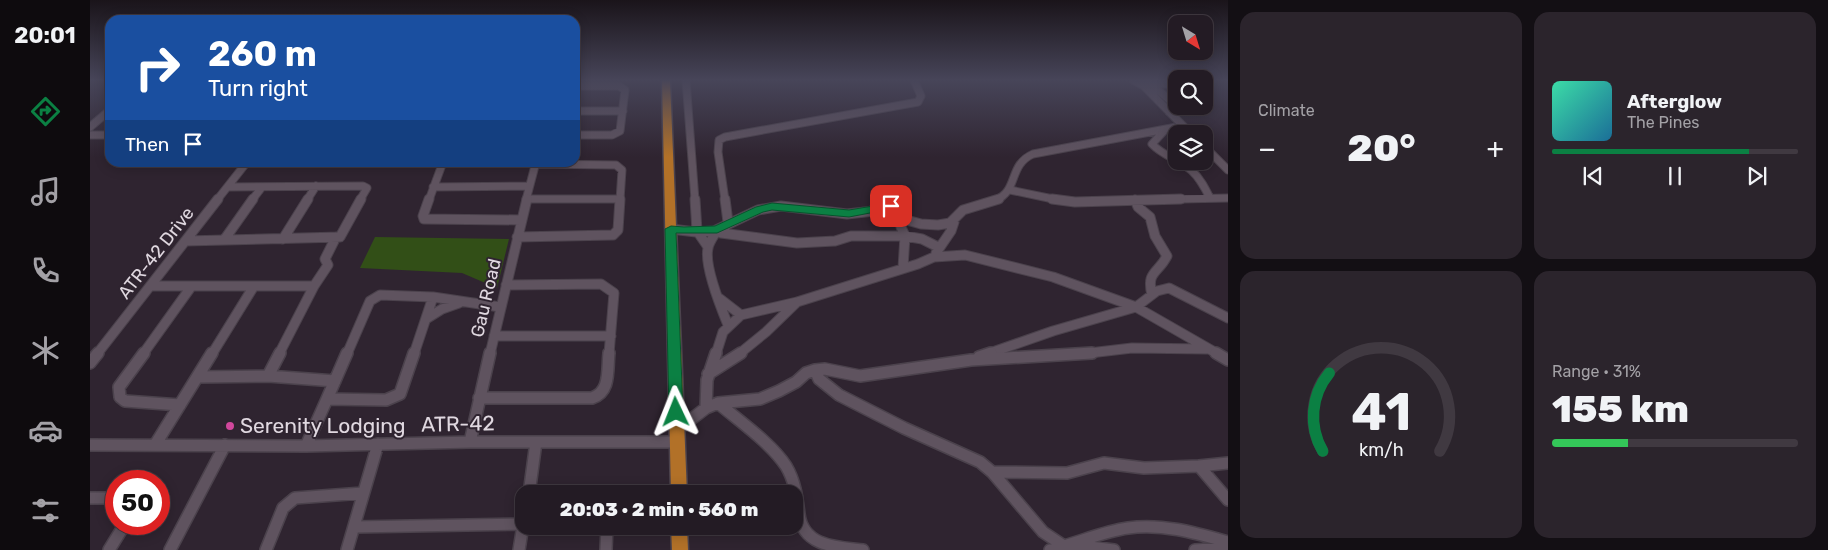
<!DOCTYPE html>
<meta charset="utf-8">
<style>
:root{--surface:#231b24;--page:#2b242c;--text:#f1f3f6;--muted:#a3a1a6;--line:#403941;--accent:#0b8043}
body{margin:0;font-family:Rubik,sans-serif;background:var(--page);color:var(--text);height:100vh;display:flex;flex-direction:column;font-size:19px;white-space:nowrap}
*{box-sizing:border-box;margin:0}
p{font-size:16px;color:var(--muted)}
.icon{flex:none;width:28px;height:28px;fill:none;stroke:currentColor;stroke-width:2;stroke-linecap:round;stroke-linejoin:round}
.map{position:relative;flex:1;overflow:hidden}
.drawer{display:flex;flex-direction:column;gap:12px;padding:12px;background:#130f14;width:600px}
.drawer>*{flex:none}
.hud{position:absolute;left:15px;top:15px;width:475px;height:152px;border-radius:15px;box-shadow:0 2px 12px #0003,0 0 0 1px var(--line);background:#1a4fa0;color:#fff;overflow:hidden}
.needle{width:32px;rotate:142deg}
.fabs{position:absolute;left:1078px;top:15px;display:grid;gap:10px}
.fabs a{display:grid;place-items:center;width:45px;height:45px;border-radius:10px;background:var(--surface);box-shadow:0 2px 12px #0003,0 0 0 1px var(--line);font-size:25px}
.speed{position:absolute;left:15px;top:470px;display:flex;gap:10px;font-size:25px;font-weight:700;text-align:center}
.speed>*{display:grid;place-content:center;width:65px;height:65px;border-radius:50%;background:var(--surface);box-shadow:0 2px 12px #0003,0 0 0 1px var(--line);line-height:1}
.speed .limit{border:8px solid #d22;background:#fff;color:#111}
.pin{position:absolute;display:grid;place-items:center;width:42px;height:42px;color:#fff;margin:-21px;border-radius:10px;box-shadow:0 2px 8px #0006}
.me{position:absolute;width:55px;margin:-28px;rotate:358deg;stroke-linejoin:round;filter:drop-shadow(0 0 4px #0008)}
.turn{display:flex;align-items:center;gap:18px;height:105px;padding:0 20px;font-size:22px}
.turn .icon{width:65px;height:65px;stroke-width:2.5}
.turn b{display:block;font-size:35px;line-height:42px}
.then{display:flex;align-items:center;height:48px;padding:0 20px;background:#0003;gap:10px;font-size:19px}
.big{font-size:38px;font-weight:800;line-height:1.1}
.drawer .card{flex:1;display:flex;flex-direction:column;justify-content:center;gap:8px;min-width:0;padding:0 18px;border-radius:15px;background:var(--page)}
.drawer .dial{align-items:center;gap:0}
.dial svg{height:130px;overflow:visible;fill:none;stroke:var(--line);stroke-width:7;stroke-linecap:round;text-anchor:middle}
.dial text{fill:var(--text);stroke:none}
.song{display:flex;align-items:center;gap:15px}
.cover{width:60px;height:60px;border-radius:8px;background:linear-gradient(135deg,hsl(160 70% 55%),hsl(200 70% 35%))}
.played{height:5px;border-radius:2px;background:linear-gradient(90deg,var(--accent) 80%,var(--line) 80%)}
.keys{display:flex;justify-content:space-around;direction:ltr}
.heat{display:flex;justify-content:space-between;align-items:center;font-size:28px;direction:ltr}
.charge{height:8px;border-radius:4px;background:linear-gradient(90deg,#34c759 31%,var(--line) 0)}
.drawer .tiles{flex:1;display:grid;gap:12px;grid-template-columns:repeat(2,1fr)}
.trip{position:absolute;left:425px;top:485px;width:288px;height:50px;border-radius:15px;background:var(--surface);box-shadow:0 2px 12px #0003,0 0 0 1px var(--line);font-weight:800;line-height:50px;text-align:center}
main{display:flex;flex:1;min-height:0}
.dock{display:flex;flex-direction:column;width:90px;justify-content:space-around;align-items:center;background:#0e0b0e;color:var(--muted)}
.dock .icon{width:35px;height:35px}
.dock .active{color:var(--accent)}
.dock b{font-size:22px;color:var(--text)}
.map>svg:first-child{display:block}
.green{fill:#324f17}
.lines{fill:none;stroke-linecap:round;stroke-linejoin:round}
.minor-far2-casing{stroke:#4b424c;stroke-width:9}
.minor-far1-casing{stroke:#4b424c;stroke-width:11}
.minor-casing{stroke:#4b424c;stroke-width:14}
.major-casing{stroke:#4b424c;stroke-width:3}
.minor-far2{stroke:#5f535f;stroke-width:7}
.minor-far1{stroke:#5f535f;stroke-width:9}
.minor{stroke:#5f535f;stroke-width:11}
.major{fill:#b27128;fill-rule:evenodd}
.route{fill:#0b8043;stroke:#07532c}
.hotel-dot{fill:#d1479c;stroke:#2f2430;stroke-width:2}
.labels{text-anchor:middle;stroke-width:4;stroke-linejoin:round;paint-order:stroke}
.street-label{font-size:18px;fill:#e0d8e0;stroke:#2f2430}
.near-street-label{font-size:21px;fill:#e0d8e0;stroke:#2f2430}
.near-poi-label{font-size:21px;fill:#e0d8e0;stroke:#2f2430;text-anchor:start}
</style>
<main>
<nav class="dock">
<b>20:01</b>
<svg class="icon active" aria-label="directions" viewBox="0 0 24 24"><path d="M12 3l9 9-9 9-9-9zM9 14v-3h6M13 9l2 2-2 2"/></svg>
<svg class="icon" aria-label="music" viewBox="0 0 24 24"><path d="M9 18V5l10-2v13"/><circle cx="6" cy="18" r="3"/><circle cx="16" cy="16" r="3"/></svg>
<svg class="icon" aria-label="phone" viewBox="0 0 24 24"><path d="M5 4h4l2 5-3 2q2 4 5 5l2-3 5 2v4C11 20 4 13 5 4z"/></svg>
<svg class="icon" aria-label="climate" viewBox="0 0 24 24"><path d="M12 3v18M4 7l16 10M4 17L20 7"/></svg>
<svg class="icon" aria-label="car" viewBox="0 0 24 24"><path d="M5 17H2v-5l4-1 3-4h7l3 4 3 1v5h-3M9 17h6M6 11h13"/><circle cx="7" cy="17" r="2"/><circle cx="17" cy="17" r="2"/></svg>
<svg class="icon" aria-label="filters" viewBox="0 0 24 24"><path d="M4 7h16M4 17h16"/><circle cx="9" cy="7" r="2"/><circle cx="15" cy="17" r="2"/></svg>
</nav>
<div class="map">
<svg width="1138" height="550" viewBox="0 0 1138 550">
<rect width="100%" height="100%" fill="#2f2430"/>
<path class="green" d="M285,237L419,239L407,288L372,273L270,268Z"/>
<g class="lines">
<defs>
<path id="minor-far2" d="M596,80L605,200
M1043,80L1054,86L1101,134
M1055,84L1069,91L1082,102L1079,112
M1057,84H1086
M485,86H529L535,90L530,131L522,135H485
M485,111H533
M0,127L20,110
M1073,132L1062,144C1073,156 1090,160 1102,171C1110,178 1115,188 1120,198
M0,135H20
M1114,146L1138,170
M445,164L526,165L532,170L530,200
M139,187L273,186L277,188L270,200
M343,187L439,186
M920,190L968,200
M436,199H529
M127,200L157,162
M162,200L172,187
M217,200L226,186
M339,200L353,162
M436,200L446,162
M635,200L628,152L629,140L635,137L828,102L831,96L824,80
M906,200C929,190 918,165 943,154L1092,126
M1044,200L1138,198"/>
<path id="minor-far1" d="M339,199L333,216L334,219L431,220
M605,199L607,231L618,247
M635,199L638,222L636,226
M962,199L985,202L1091,199
M1045,200L1048,207L1060,217L1065,236L1077,256C1068,274 1056,271 1062,295
M784,209L801,206
M581,229L606,232L624,231L668,210L691,206L757,214L784,211L831,224L848,225L860,223L873,210L909,199
M427,237L523,235L528,230L530,199
M193,239L218,199
M134,240L163,199
M95,241L250,237L271,199
M846,253L861,231L864,222
M813,268L815,236L832,239L848,247
M416,285L511,284L524,293L519,354
M60,286H224L189,354
M224,286L238,265L235,259L246,237
M629,298L651,315
M336,319L352,309L369,303
M638,325C631,308 614,265 618,248C619,242 624,236 627,230L631,233L707,243L745,241L761,236H815L811,227L812,220
M404,336H521
M7,354L128,199
M53,354L101,287
M122,354L164,286
M257,354L280,301L290,295L343,297L410,307
M324,354L343,297
M400,354L437,199
M626,354L633,332L651,315L707,302L828,264L844,257L875,255L963,277L1046,307L1067,291L1079,288L1138,318
M649,354L676,332L707,302
M897,354L963,331L1046,307L1128,354
M991,354L1042,348L1116,349"/>
<path id="minor" d="M54,353L29,387L30,397L35,401L90,405
M1126,353L1138,360
M889,357L901,353
M0,363L8,353
M725,370L729,379L749,395L814,428L890,462L902,472L953,532L974,546C995,540 1016,531 1038,528C1072,523 1106,533 1138,542
M618,374L651,353
M178,376L190,353
M108,377L178,376L245,381
M389,398H502C521,392 517,370 519,353
M237,399L257,353
M628,403C649,421 681,443 696,466C705,481 707,497 709,514C713,547 747,547 773,550
M616,408L628,403L670,399L689,391L706,382L716,373L725,370L735,369L770,376L881,360L1002,353
M587,430L616,408L617,380L626,353
M380,442L400,353
M0,445L216,446L380,442H587
M65,445L122,353
M216,446L237,399L296,400L310,394L324,353
M1109,466L1138,463
M902,472L977,473L1014,463L1054,468L1109,466L1138,500
M439,494L446,442
M502,494H505
M0,498H26
M264,527L433,524
M19,550L35,524
M80,550L135,445
M176,550L193,508L205,498L273,493
M257,550L288,444
M429,550L434,519
M516,550L517,526
M960,550L992,546L1024,550
M1105,550L1138,548"/>
<path id="major" d="M572,80H580L597,494H581Z
M581,526H597L598,550H582Z"/>
</defs>
<use href="#minor-far2" class="minor-far2-casing"/>
<use href="#minor-far1" class="minor-far1-casing"/>
<use href="#minor" class="minor-casing"/>
<use href="#major" class="major-casing"/>
<use href="#minor-far2" class="minor-far2"/>
<use href="#minor-far1" class="minor-far1"/>
<use href="#minor" class="minor"/>
<use href="#major" class="major"/>
</g>
<linearGradient id="sky" x2="0" y2="1"><stop stop-color="#1a141a"/><stop offset="0.51" stop-color="#474559"/><stop offset="1" stop-color="#474559" stop-opacity="0"/></linearGradient>
<rect width="1138" height="157" fill="url(#sky)"/>
<path class="route" d="M682,203L759,210L801,203L806,206L801,209L759,217L682,210L673,212L627,233H586L593,412L591,416L586,418L581,416L579,412L575,229L581,226L594,227L625,226L666,207Z"/>
<circle class="hotel-dot" cx="140" cy="426" r="5"/>
<g class="labels">
<g class="street-label">
<text transform="translate(66 253) rotate(-52)" y="6">ATR-42 Drive</text>
<text transform="translate(396 298) rotate(-77)" y="6">Gau Road</text>
</g>
<g class="near-street-label">
<text transform="translate(368 424) rotate(-1)" y="7">ATR-42</text>
</g>
<g class="near-poi-label">
<text x="150" y="433">Serenity Lodging</text>
</g>
</g>
</svg>
<div class="fabs">
<a><svg class="needle" viewBox="-14 -14 28 28"><path d="M0-13l5 13h-10z" fill="#e53935"/><path d="M0 13l5-13h-10z" fill="#a3a1a6"/></svg></a>
<a><svg class="icon" aria-label="search" viewBox="0 0 24 24"><circle cx="10" cy="10" r="6"/><path d="M15 15l6 6"/></svg></a>
<a><svg class="icon" aria-label="layers" viewBox="0 0 24 24"><path d="M12 4l9 5-9 5-9-5zM3 14l9 5 9-5"/></svg></a>
</div>
<div class="speed"><div class="limit">50</div></div>
<div class="pin" style="left:801px;top:206px;background:#d93025"><svg class="icon" aria-label="arrive" viewBox="0 0 24 24"><path d="M6 21V4h12l-3 4 3 4H6"/></svg></div>
<svg class="me" style="left:586px;top:412px" viewBox="-20 -20 40 40"><path d="M0-17L14 15 0 8-14 15z" fill="#0b8043" stroke="#fff" stroke-width="4"/></svg>
<div class="trip">20:03 · 2 min · 560 m</div>
<div class="hud">
<div class="turn"><svg class="icon" aria-label="right" viewBox="0 0 24 24"><path d="M7 20v-9h11M14 6l5 5-5 5"/></svg><div><b>260 m</b>Turn right</div></div>
<div class="then">Then<svg class="icon" aria-label="arrive" viewBox="0 0 24 24"><path d="M6 21V4h12l-3 4 3 4H6"/></svg></div>
</div>
</div>
<section class="drawer">
<div class="tiles">
<div class="card"><p>Climate</p>
<div class="heat"><a>−</a><b class="big">20°</b><a>+</a></div>
</div>
<div class="card">
<div class="song"><i class="cover"></i><div><b>Afterglow</b><p>The Pines</p></div></div>
<div class="played"></div>
<div class="keys"><svg class="icon" aria-label="previous" viewBox="0 0 24 24"><path d="M18 5L8 12l10 7zM5 5v14"/></svg><svg class="icon" aria-label="pause" viewBox="0 0 24 24"><path d="M8 5v14M16 5v14"/></svg><svg class="icon" aria-label="next" viewBox="0 0 24 24"><path d="M6 5l10 7-10 7zM19 5v14"/></svg></div>
</div>
<div class="card dial"><svg viewBox="0 0 100 80">
<path d="M14 69A42 42 0 1 1 86 69"/>
<path d="M14 69A42 42 0 0 1 18 21" stroke="#0b8043"/>
<text x="50" y="56" font-size="32" font-weight="700">41</text>
<text x="50" y="72" font-size="11">km/h</text>
</svg></div>
<div class="card"><p>Range · 31%</p><b class="big">155 km</b><div class="charge"></div></div>
</div>
</section>
</main>
